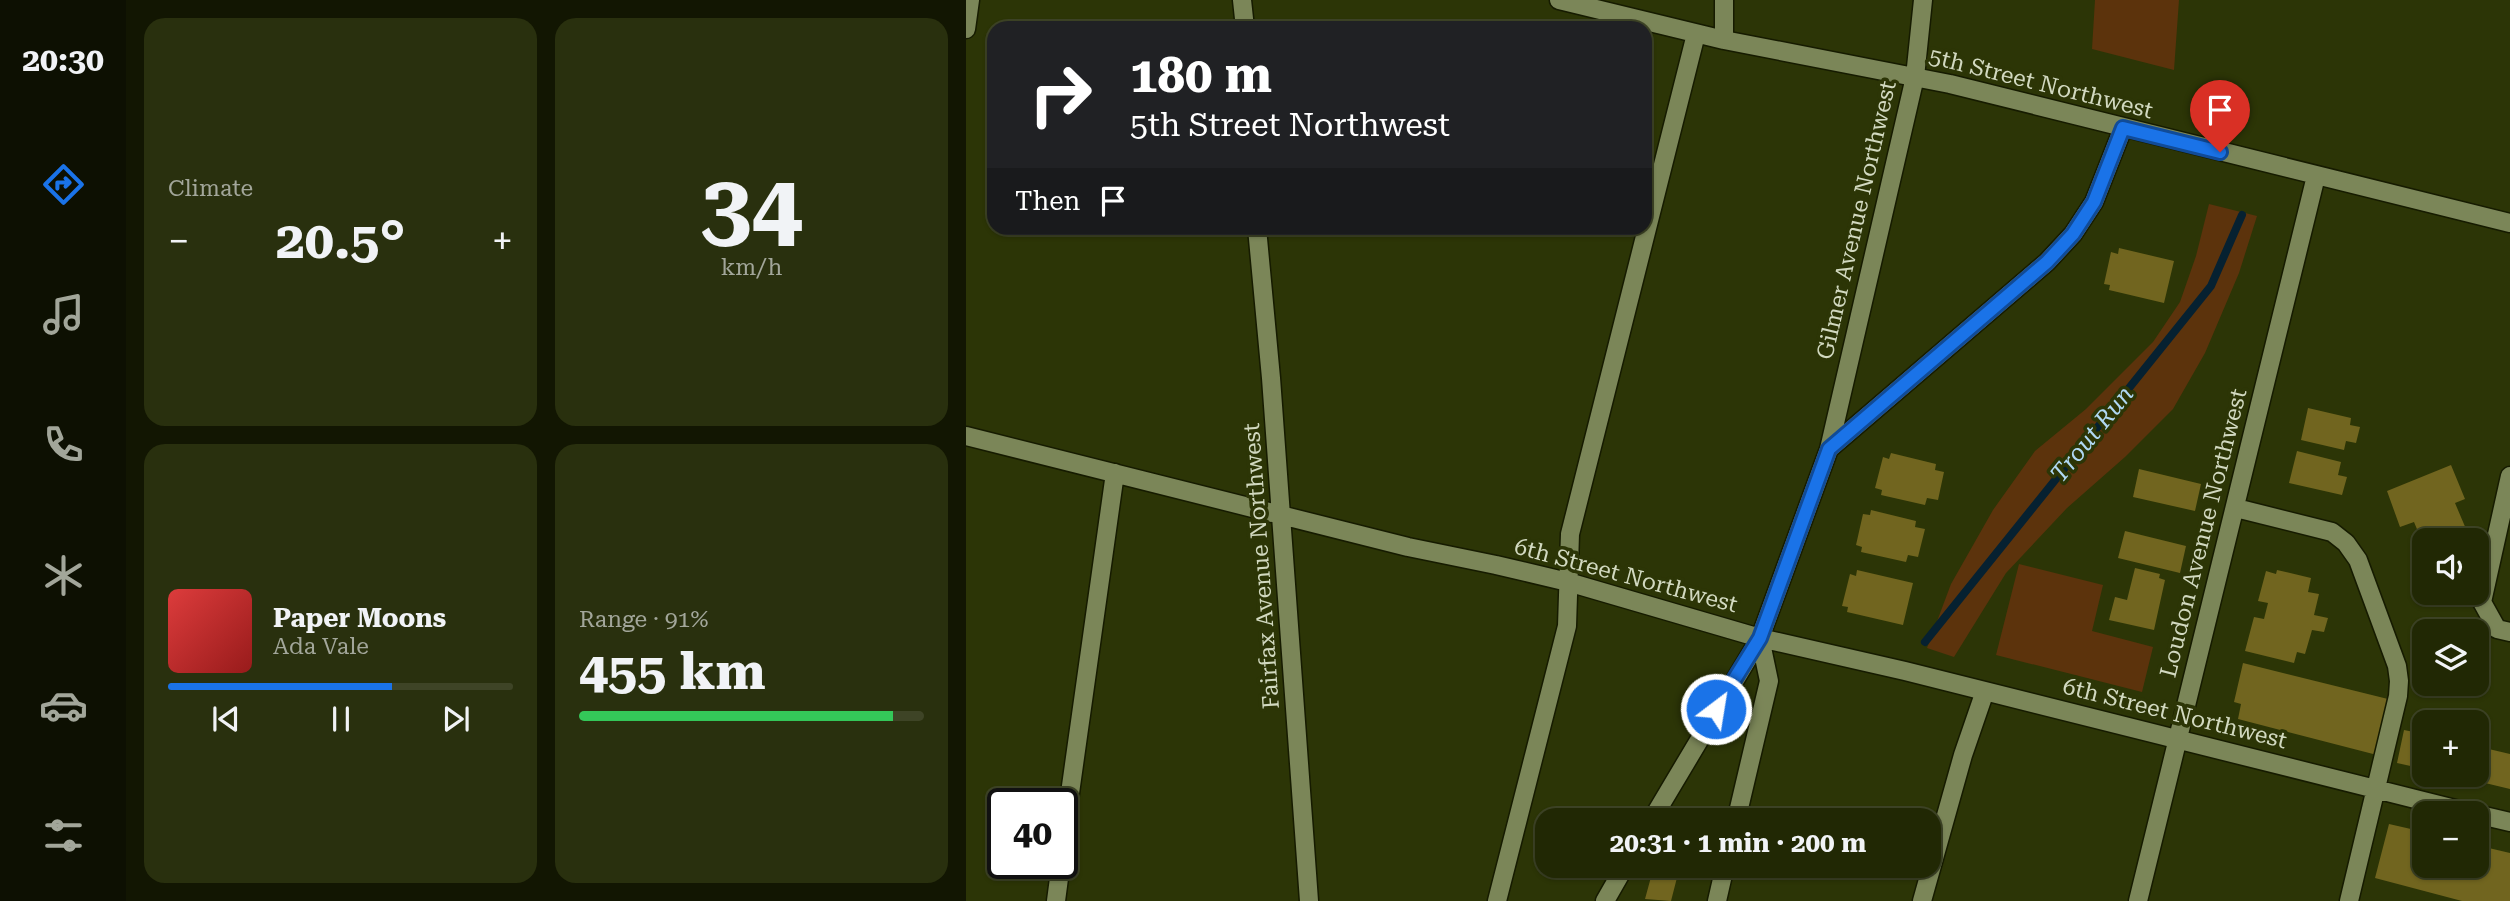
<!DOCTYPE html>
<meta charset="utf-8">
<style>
:root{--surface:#212804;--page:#29300e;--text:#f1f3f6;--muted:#a2a69a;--line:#3e4426;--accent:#1a73e8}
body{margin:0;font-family:"Roboto Serif",serif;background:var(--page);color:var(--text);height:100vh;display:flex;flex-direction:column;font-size:26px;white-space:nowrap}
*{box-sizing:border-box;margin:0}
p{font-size:23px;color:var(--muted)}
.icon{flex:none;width:38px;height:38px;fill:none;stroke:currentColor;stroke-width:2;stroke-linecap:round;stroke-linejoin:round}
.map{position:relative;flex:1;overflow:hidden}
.panel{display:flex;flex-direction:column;gap:18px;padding:18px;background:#121602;width:840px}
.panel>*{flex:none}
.top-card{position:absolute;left:21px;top:21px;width:665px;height:214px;border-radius:21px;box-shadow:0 2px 5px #0004,0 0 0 2px var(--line);background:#202124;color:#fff;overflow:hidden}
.fabs{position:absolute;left:1446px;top:528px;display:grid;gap:14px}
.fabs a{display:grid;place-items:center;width:77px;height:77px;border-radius:14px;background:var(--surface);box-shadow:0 2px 5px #0004,0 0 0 2px var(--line);font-size:35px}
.speed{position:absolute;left:21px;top:788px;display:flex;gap:14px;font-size:35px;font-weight:700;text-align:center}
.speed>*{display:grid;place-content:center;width:91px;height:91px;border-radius:50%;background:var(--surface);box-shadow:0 2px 5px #0004,0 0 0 2px var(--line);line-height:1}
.speed .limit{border:4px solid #111;border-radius:10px;background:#fff;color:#111}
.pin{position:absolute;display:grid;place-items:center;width:60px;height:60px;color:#fff;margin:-72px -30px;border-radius:50% 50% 50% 0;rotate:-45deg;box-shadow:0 0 7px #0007}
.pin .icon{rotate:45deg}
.me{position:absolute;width:77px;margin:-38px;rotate:31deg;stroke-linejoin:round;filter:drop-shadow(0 0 5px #0008)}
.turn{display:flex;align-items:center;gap:24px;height:147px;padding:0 28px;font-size:32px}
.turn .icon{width:91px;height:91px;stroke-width:2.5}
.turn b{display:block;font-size:49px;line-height:60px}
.then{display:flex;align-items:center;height:66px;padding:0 28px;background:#0003;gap:14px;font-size:26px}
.big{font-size:52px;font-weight:700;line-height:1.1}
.panel .card{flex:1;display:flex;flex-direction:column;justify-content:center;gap:10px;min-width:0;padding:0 24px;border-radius:21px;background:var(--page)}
.panel .dial{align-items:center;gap:0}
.dial b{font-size:91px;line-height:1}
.song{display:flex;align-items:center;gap:21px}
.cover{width:84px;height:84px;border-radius:10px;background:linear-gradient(135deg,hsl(0 70% 55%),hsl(0 70% 35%))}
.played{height:7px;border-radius:4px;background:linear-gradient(90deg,var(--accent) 65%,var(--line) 65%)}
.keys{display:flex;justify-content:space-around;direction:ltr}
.heat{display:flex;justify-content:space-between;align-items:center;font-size:38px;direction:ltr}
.charge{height:10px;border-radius:5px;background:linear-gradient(90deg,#34c759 91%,var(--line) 0)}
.panel .tiles{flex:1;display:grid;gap:18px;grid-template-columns:repeat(2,1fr)}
.trip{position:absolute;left:569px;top:808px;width:406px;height:70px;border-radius:21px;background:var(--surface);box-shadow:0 2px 5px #0004,0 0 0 2px var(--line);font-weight:700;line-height:70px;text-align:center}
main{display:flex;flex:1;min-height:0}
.dock{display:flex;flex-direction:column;width:126px;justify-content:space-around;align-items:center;background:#0d1002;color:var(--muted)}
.dock .icon{width:49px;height:49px}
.dock .active{color:var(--accent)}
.dock b{font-size:32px;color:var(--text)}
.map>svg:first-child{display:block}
.green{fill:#5c330c}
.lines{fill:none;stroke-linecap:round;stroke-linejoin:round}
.stream{stroke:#062131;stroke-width:8}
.building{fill:#71651f}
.minor-casing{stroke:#161b00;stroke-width:21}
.minor{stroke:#7b8658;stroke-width:18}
.route-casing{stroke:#114b97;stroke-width:18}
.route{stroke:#1a73e8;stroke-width:12}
.labels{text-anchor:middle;stroke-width:7;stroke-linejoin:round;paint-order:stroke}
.street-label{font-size:23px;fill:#d2d9c0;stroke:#2c3506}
.water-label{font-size:24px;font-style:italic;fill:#b0d8f4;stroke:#2c3506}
</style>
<main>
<nav class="dock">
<b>20:30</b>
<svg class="icon active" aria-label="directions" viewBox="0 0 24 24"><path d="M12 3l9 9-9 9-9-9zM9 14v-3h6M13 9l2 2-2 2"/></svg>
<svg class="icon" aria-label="music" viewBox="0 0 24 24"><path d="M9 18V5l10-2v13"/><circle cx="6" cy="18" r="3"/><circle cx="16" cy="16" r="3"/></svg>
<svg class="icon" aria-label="phone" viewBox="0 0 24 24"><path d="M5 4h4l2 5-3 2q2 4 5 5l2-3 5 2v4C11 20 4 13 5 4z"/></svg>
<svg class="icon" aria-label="climate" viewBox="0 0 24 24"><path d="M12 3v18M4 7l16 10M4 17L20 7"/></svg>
<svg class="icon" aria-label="car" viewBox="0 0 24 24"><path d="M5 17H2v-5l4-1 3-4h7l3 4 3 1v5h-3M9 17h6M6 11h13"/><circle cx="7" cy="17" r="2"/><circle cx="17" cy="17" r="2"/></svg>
<svg class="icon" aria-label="filters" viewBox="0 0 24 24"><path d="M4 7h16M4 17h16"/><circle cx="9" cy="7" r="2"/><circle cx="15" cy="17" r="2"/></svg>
</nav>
<section class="panel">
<div class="tiles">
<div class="card"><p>Climate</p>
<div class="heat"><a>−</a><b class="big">20.5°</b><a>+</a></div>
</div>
<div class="card dial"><b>34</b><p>km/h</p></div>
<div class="card">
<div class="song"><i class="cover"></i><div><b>Paper Moons</b><p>Ada Vale</p></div></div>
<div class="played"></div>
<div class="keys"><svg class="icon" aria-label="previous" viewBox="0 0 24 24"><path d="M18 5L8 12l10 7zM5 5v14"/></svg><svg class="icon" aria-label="pause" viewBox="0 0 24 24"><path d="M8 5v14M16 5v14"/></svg><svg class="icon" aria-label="next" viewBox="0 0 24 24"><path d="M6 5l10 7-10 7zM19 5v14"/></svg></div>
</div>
<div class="card"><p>Range · 91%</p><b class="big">455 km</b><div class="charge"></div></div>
</div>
</section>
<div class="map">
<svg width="1544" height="901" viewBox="0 0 1544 901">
<rect width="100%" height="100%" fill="#2c3506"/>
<path class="green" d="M1129,0H1213L1208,70L1126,49Z
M1243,204L1291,216L1273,273L1239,353L1207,409L1159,457L1101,508L1040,573L988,657L961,648L985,584L1027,510L1069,451L1120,409L1187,342L1214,302L1230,256Z
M1053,564L1137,585L1126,631L1187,647L1176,692L1030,655Z"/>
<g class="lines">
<path class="stream" d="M959,642L1245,286L1276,215"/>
</g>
<path class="building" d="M1153,248L1208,261L1198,303L1143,290L1144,285L1138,284L1145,252L1152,254Z
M1342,408L1385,418L1384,425L1394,427L1390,443L1380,441L1378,450L1335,440Z
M1331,451L1375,462L1372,475L1381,477L1376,495L1323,483Z
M925,453L970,464L969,470L978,472L972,500L961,498L959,505L915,495L916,490L909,488L917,457L923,459Z
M1485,465L1499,499L1489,503L1503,536L1493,541H1458V546L1448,522L1434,527L1421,491Z
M1173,469L1235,484L1229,511L1167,497Z
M905,510L950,521L949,527L959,529L952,557L942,555L940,562L895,552L896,547L890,545L897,514L904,515Z
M1159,531L1220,546L1214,573L1152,558Z
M1169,568L1194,574L1193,578L1199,580L1188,630L1143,620L1149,597L1161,600Z
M891,570L947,583L937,625L881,612L882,607L876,606L884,574L890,576Z
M1311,570L1345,578L1342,592L1353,594L1348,615L1362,618L1358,632L1346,630L1339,654L1331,652L1328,663L1279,651L1288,617L1298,619L1302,603L1292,601L1300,571L1310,574Z
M1277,663L1426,700L1411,755L1272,719L1275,704L1268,702Z
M1438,730L1458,734V769L1431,763Z
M1510,746L1544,754V789L1490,776L1510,775Z
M1423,824L1458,832V866H1510V845L1544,853V901H1496L1409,878Z
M688,866H714L705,901L679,899Z"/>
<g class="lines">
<defs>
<path id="minor" d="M276,0L279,28
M593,0L758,40L984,84L1544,223
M0,29L4,0
M758,40V0
M291,228L305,378L343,901
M0,436L442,547L530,565L602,582L794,638L939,671L1509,814
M863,449L1081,262L1107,234L1128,202L1157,128
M1544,476L1516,602L1531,629L1544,632
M1270,508L1366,532L1380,543L1392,560L1431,666L1433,681L1432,696L1383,901
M1510,814L1544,822
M685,821L794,638L863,449L949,77L957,0
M770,821L803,681L794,638
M96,850L149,473
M90,901L95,863
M531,901L601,626L604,534L730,34
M639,901L659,866
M751,901L759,866
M956,901L997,755L1019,691
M1172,901L1350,176"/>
</defs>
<use href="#minor" class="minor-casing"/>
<use href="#minor" class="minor"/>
</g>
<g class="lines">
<defs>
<path id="route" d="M750,709L794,638L863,449L1081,262L1107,234L1128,202L1157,128L1254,152"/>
</defs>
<use href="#route" class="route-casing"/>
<use href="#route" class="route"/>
</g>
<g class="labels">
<g class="street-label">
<text transform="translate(1075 83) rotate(14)" y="8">5th Street Northwest</text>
<text transform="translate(890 220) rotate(-77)" y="8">Gilmer Avenue Northwest</text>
<text transform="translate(1237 533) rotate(-76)" y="8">Loudon Avenue Northwest</text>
<text transform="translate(295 566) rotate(-94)" y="8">Fairfax Avenue Northwest</text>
<text transform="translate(660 575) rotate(15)" y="8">6th Street Northwest</text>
<text transform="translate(1209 713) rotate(14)" y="8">6th Street Northwest</text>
</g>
<g class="water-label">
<text transform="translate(1126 434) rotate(-51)" y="8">Trout Run</text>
</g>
</g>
</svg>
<div class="fabs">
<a><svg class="icon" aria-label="sound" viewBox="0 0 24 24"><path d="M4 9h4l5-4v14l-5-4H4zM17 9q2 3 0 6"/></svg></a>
<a><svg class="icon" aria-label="layers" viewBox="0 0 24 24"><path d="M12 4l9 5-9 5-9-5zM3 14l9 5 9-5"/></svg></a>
<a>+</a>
<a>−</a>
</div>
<div class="speed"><div class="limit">40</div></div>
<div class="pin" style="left:1254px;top:152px;background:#d93025"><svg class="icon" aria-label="arrive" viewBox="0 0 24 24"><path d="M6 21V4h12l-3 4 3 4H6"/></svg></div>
<svg class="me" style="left:750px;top:709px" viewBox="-20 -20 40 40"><circle r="17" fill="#1a73e8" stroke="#fff" stroke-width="3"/><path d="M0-11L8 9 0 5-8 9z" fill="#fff"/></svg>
<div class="trip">20:31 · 1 min · 200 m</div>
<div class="top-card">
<div class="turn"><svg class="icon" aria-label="right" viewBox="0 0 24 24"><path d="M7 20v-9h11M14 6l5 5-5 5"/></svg><div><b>180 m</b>5th Street Northwest</div></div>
<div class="then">Then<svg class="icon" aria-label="arrive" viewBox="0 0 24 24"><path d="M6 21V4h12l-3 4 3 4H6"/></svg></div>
</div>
</div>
</main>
